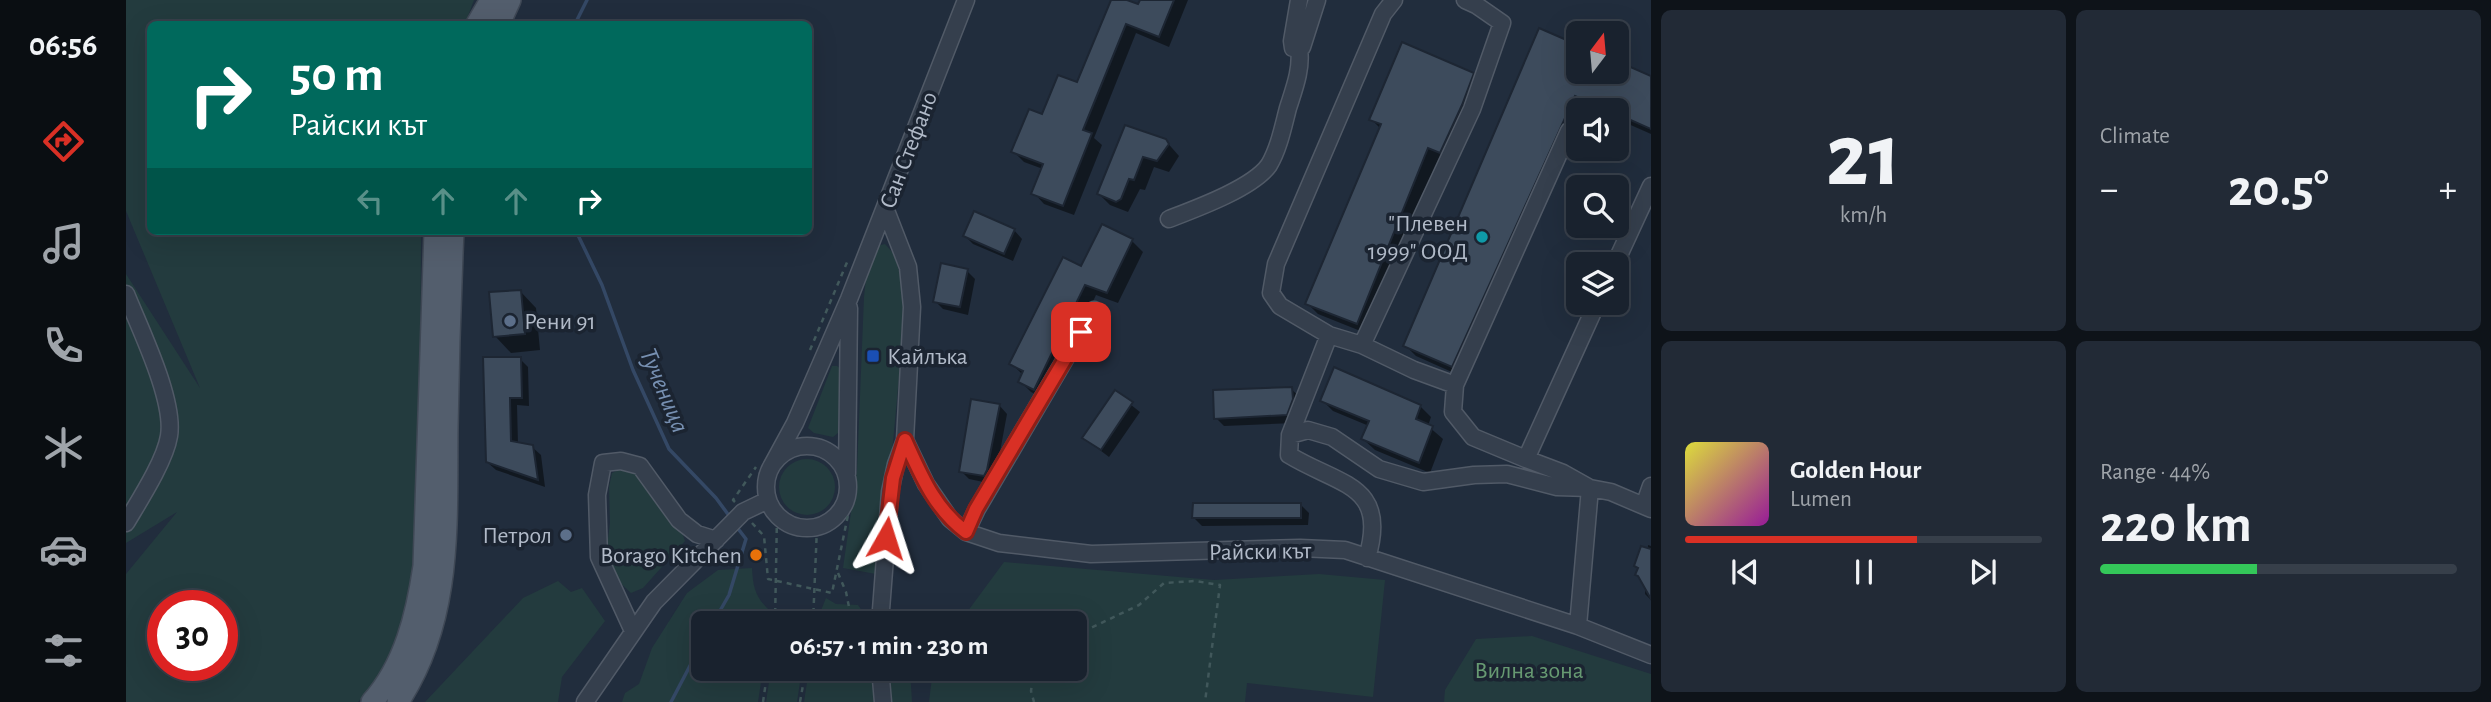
<!DOCTYPE html>
<meta charset="utf-8">
<style>
:root{--surface:#19222e;--page:#222a36;--text:#f1f3f6;--muted:#9fa4aa;--line:#373f4a;--accent:#d93025}
body{margin:0;font-family:"Alegreya Sans",sans-serif;background:var(--page);color:var(--text);height:100vh;display:flex;flex-direction:column;font-size:26px;white-space:nowrap}
*{box-sizing:border-box;margin:0}
p{font-size:23px;color:var(--muted)}
.icon{flex:none;width:38px;height:38px;fill:none;stroke:currentColor;stroke-width:2;stroke-linecap:round;stroke-linejoin:round}
.map{position:relative;flex:1;overflow:hidden}
.panel{display:flex;flex-direction:column;gap:10px;padding:10px;background:#0e1319;width:840px}
.panel>*{flex:none}
.top-card{position:absolute;left:21px;top:21px;width:665px;height:214px;border-radius:10px;box-shadow:0 7px 28px #0002,0 0 0 2px var(--line);background:#00695c;color:#fff;overflow:hidden}
.needle{width:46px;rotate:16deg}
.buttons{position:absolute;left:1440px;top:21px;display:grid;gap:14px}
.buttons a{display:grid;place-items:center;width:63px;height:63px;border-radius:10px;background:var(--surface);box-shadow:0 7px 28px #0002,0 0 0 2px var(--line);font-size:35px}
.speed{position:absolute;left:21px;top:590px;display:flex;gap:14px;font-size:35px;font-weight:700;text-align:center}
.speed>*{display:grid;place-content:center;width:91px;height:91px;border-radius:50%;background:var(--surface);box-shadow:0 7px 28px #0002,0 0 0 2px var(--line);line-height:1}
.speed .limit{border:10px solid #d22;background:#fff;color:#111}
.pin{position:absolute;display:grid;place-items:center;width:60px;height:60px;color:#fff;margin:-30px;border-radius:14px;box-shadow:0 4px 10px #0006}
.me{position:absolute;width:77px;margin:-38px;rotate:6deg;stroke-linejoin:round;filter:drop-shadow(0 0 5px #0008)}
.turn{display:flex;align-items:center;gap:24px;height:147px;padding:0 28px;font-size:32px}
.turn .icon{width:91px;height:91px;stroke-width:2.5}
.turn b{display:block;font-size:49px;line-height:60px}
.lanes{display:flex;align-items:center;height:66px;padding:0 28px;background:#0003;justify-content:center;gap:35px;direction:ltr}
.lanes .off{opacity:.35}
.big{font-size:52px;font-weight:600;line-height:1.1}
.panel .tile{flex:1;display:flex;flex-direction:column;justify-content:center;gap:10px;min-width:0;padding:0 24px;border-radius:10px;background:var(--page)}
.panel .dial{align-items:center;gap:0}
.dial b{font-size:91px;line-height:1}
.song{display:flex;align-items:center;gap:21px}
.cover{width:84px;height:84px;border-radius:10px;background:linear-gradient(135deg,hsl(60 70% 55%),hsl(300 70% 35%))}
.played{height:7px;border-radius:4px;background:linear-gradient(90deg,var(--accent) 65%,var(--line) 65%)}
.keys{display:flex;justify-content:space-around;direction:ltr}
.heat{display:flex;justify-content:space-between;align-items:center;font-size:38px;direction:ltr}
.charge{height:10px;border-radius:5px;background:linear-gradient(90deg,#34c759 44%,var(--line) 0)}
.panel .tiles{flex:1;display:grid;gap:10px;grid-template-columns:repeat(2,1fr)}
.trip{position:absolute;left:565px;top:611px;width:396px;height:70px;border-radius:10px;background:var(--surface);box-shadow:0 7px 28px #0002,0 0 0 2px var(--line);font-weight:600;line-height:70px;text-align:center}
main{display:flex;flex:1;min-height:0}
.dock{display:flex;flex-direction:column;width:126px;justify-content:space-around;align-items:center;background:#0a0e12;color:var(--muted)}
.dock .icon{width:49px;height:49px}
.dock .active{color:var(--accent)}
.dock b{font-size:32px;color:var(--text)}
.map>svg:first-child{display:block}
.green{fill:#233b3e;fill-rule:evenodd}
.shadow{fill:#0007}
.lines{fill:none;stroke-linecap:round;stroke-linejoin:round}
.stream{stroke:#344865;stroke-width:3.5}
.building{fill:#3d4b5c;stroke:#1d2633;stroke-width:2}
.minor-casing{stroke:#515a67;stroke-width:19}
.major-casing{stroke:#3f4855;stroke-width:24}
.path{stroke:#41585b;stroke-width:2.5;stroke-dasharray:5 5;stroke-linecap:butt}
.minor{stroke:#353f4d;stroke-width:16}
.major{stroke:#535e6d;stroke-width:21}
.route-casing{stroke:#8d1f18;stroke-width:18}
.route{stroke:#d93025;stroke-width:12}
.culture-dot{fill:#0f9aa8;stroke:#1b2431;stroke-width:2.5}
.service-dot{fill:#5c6f8a;stroke:#1b2431;stroke-width:2.5}
.transit-dot{fill:#1a4fb4;stroke:#1b2431;stroke-width:2.5}
.food-dot{fill:#e8710a;stroke:#1b2431;stroke-width:2.5}
.labels{text-anchor:middle;stroke-width:7;stroke-linejoin:round;paint-order:stroke}
.street-label{font-size:24px;fill:#b1bac8;stroke:#1b2431}
.poi-label{font-size:24px;fill:#b1bac8;stroke:#1b2431;text-anchor:end}
.park-label{font-size:24px;fill:#679a72;stroke:#1b2431}
.water-label{font-size:26px;font-style:italic;fill:#7790b2;stroke:#1b2431}
</style>
<main>
<nav class="dock">
<b>06:56</b>
<svg class="icon active" aria-label="directions" viewBox="0 0 24 24"><path d="M12 3l9 9-9 9-9-9zM9 14v-3h6M13 9l2 2-2 2"/></svg>
<svg class="icon" aria-label="music" viewBox="0 0 24 24"><path d="M9 18V5l10-2v13"/><circle cx="6" cy="18" r="3"/><circle cx="16" cy="16" r="3"/></svg>
<svg class="icon" aria-label="phone" viewBox="0 0 24 24"><path d="M5 4h4l2 5-3 2q2 4 5 5l2-3 5 2v4C11 20 4 13 5 4z"/></svg>
<svg class="icon" aria-label="climate" viewBox="0 0 24 24"><path d="M12 3v18M4 7l16 10M4 17L20 7"/></svg>
<svg class="icon" aria-label="car" viewBox="0 0 24 24"><path d="M5 17H2v-5l4-1 3-4h7l3 4 3 1v5h-3M9 17h6M6 11h13"/><circle cx="7" cy="17" r="2"/><circle cx="17" cy="17" r="2"/></svg>
<svg class="icon" aria-label="filters" viewBox="0 0 24 24"><path d="M4 7h16M4 17h16"/><circle cx="9" cy="7" r="2"/><circle cx="15" cy="17" r="2"/></svg>
</nav>
<div class="map">
<svg width="1525" height="702" viewBox="0 0 1525 702">
<rect width="100%" height="100%" fill="#212d3d"/>
<path class="green" d="M0,0H348L339,24H24V231H295C295,292 294,352 294,413C293,503 303,634 232,702H0V574L51,512L0,543V274L74,388L0,211ZM37,606H96V665H37Z
M759,244L768,254L776,281L778,323L767,442L750,574L717,568L731,470L738,297L740,278L751,246Z
M706,366H711L715,369L712,433L707,437L688,433L682,428Z
M653 487a28 28 0 1 1 56 0a28 28 0 1 1-56 0Z
M497,468L514,476L555,530L559,541L517,588L505,593L489,578L480,554L484,523L483,487L486,473Z
M878,562L1088,580L1193,574L1259,580L1247,697L1121,683L1119,702H803L807,669L948,668V623H833Z
M626,568C627,589 630,598 645,612L644,623H578V668L637,669L632,702H496L499,693L513,684L526,648L561,593L592,570Z
M432,581L445,592L456,588L479,621L436,677L432,702H299L397,598Z
M700,598L710,604L732,605L739,615L738,623H690Z
M1406,636L1525,674V702H1318L1319,690L1350,639Z
M645,669H676L671,702H640Z
M683,669H784L786,702H678Z"/>
<path class="shadow" d="M987,0H996L1013,7L1016,0H1062L1043,47L1010,33L968,138L976,145L948,215L918,204L908,193L917,169L898,162L887,151L917,117L952,84Z
M1414,30L1452,47V72H1491V63L1525,77V134L1491,119V110H1470L1460,106L1458,110H1452V123L1337,377L1290,356L1279,345Z
M1347,74L1358,85L1325,163L1313,158L1242,334L1192,314L1181,303L1255,129L1245,119Z
M1000,127L1039,140L1053,156L1043,172L1028,167L1019,190L1014,189L1002,212L984,205L973,194Z
M977,227L1006,241L1017,252L992,303L970,295L920,400L905,392L894,381L897,375L885,363L956,269Z
M888,230L896,239L887,261L847,244L839,236Z
M841,271L849,279L842,315L817,309L809,301Z
M394,291L410,308L414,350L385,353L369,336Z
M394,359L402,367L403,406L391,405L392,444L406,447L415,455L419,487L370,470L361,462Z
M1165,389L1174,397L1169,423L1098,426L1090,418Z
M990,393L1014,412L983,457L958,438Z
M1196,400L1294,406L1305,417L1302,426L1317,439L1304,473L1249,450L1237,439L1243,426L1207,411Z
M873,405L881,414L869,479L867,484L843,479L835,471Z
M1175,505L1183,513L1182,525L1076,526L1068,518Z
M1522,545L1525,546V600L1519,594Z"/>
<g class="lines">
<path class="stream" d="M449,24L461,0
M450,231L476,285L507,370L543,449L590,498L604,517
M587,623L603,595L620,539L610,526
M545,702L578,639"/>
</g>
<path class="building" d="M985,0H1001L1012,4L1014,0H1048L1033,37L1000,24L957,130L966,133L937,206L905,194L917,164L885,152L903,109L916,114L932,75L951,82Z
M1413,28L1452,45V72H1491V61L1525,76V129L1491,114V110H1482L1449,96L1326,367L1277,346Z
M1276,42L1348,73L1336,105L1314,153L1302,148L1231,324L1179,304L1255,124L1243,120Z
M999,125L1040,139L1043,144L1031,161L1017,157L1008,180L1003,179L995,199L990,202L971,194Z
M848,211L889,229L878,254L837,236Z
M976,224L1007,239L981,293L959,285L908,390L892,382L897,371L883,364L937,257L955,266Z
M815,263L842,269L834,307L807,302Z
M395,290L399,334L367,337L363,292Z
M357,357H395L396,398H384L385,441L407,445L412,480L360,462Z
M1208,367L1295,405L1290,419L1307,426L1293,463L1235,439L1243,421L1194,401Z
M1166,387L1167,399L1161,415L1088,419L1087,390Z
M989,390L1007,402L975,450L956,438Z
M845,399L874,404L861,470L858,476L833,472Z
M1067,503H1175V518H1066Z
M1515,546L1525,549V599L1512,576L1509,575L1512,568L1508,566Z"/>
<g class="lines">
<defs>
<path id="minor" d="M1173,0L1166,41L1167,48L1173,49L1176,47L1191,0
M1268,0L1257,14L1150,264L1145,293L1154,306L1203,335L1236,345L1288,370L1329,385
M1043,219C1069,209 1127,188 1143,165C1153,148 1157,127 1162,108C1168,89 1176,69 1173,49
M1489,264L1525,186
M0,294C14,329 49,400 43,436C39,461 13,501 0,523
M1203,335L1164,435L1163,455C1214,486 1263,484 1241,558
M1236,345L1346,109L1376,23L1350,5L1339,0
M1164,435L1182,430L1206,437L1253,469L1297,482L1348,475L1381,474L1431,487L1464,488
M779,440L800,484L824,519L840,532L873,543L965,554L1174,548L1219,550L1452,626L1525,655
M640 487a41 41 0 1 1 82 0a41 41 0 1 1-82 0Z
M1400,459L1347,437L1327,412L1329,385L1443,131
M644,469L669,423L723,299L840,0
M721,474L723,308
M1462,487L1437,473L1400,459L1471,303
M1518,506L1525,486
M840,532L851,509L968,310
M754,623L764,492L770,464L779,440L786,307L782,267L759,208
M1452,626L1464,488L1485,492L1525,509
M507,631L473,557L471,495L477,463L495,461L514,466L553,520L571,534L590,540
M754,668L757,702
M459,702L528,602L617,512L642,500"/>
<path id="major" d="M351,24L365,0
M373,24L384,0
M246,702C279,665 291,614 298,566L309,231
M272,702C327,619 320,523 321,428C322,363 324,297 327,231"/>
</defs>
<use href="#minor" class="minor-casing"/>
<use href="#major" class="major-casing"/>
<path class="path" d="M684,350L722,260
M609,502L607,500L630,467
M626,523L638,536L642,579L706,593L722,515L718,507
M712,573L720,592L723,607L713,623
M649,623L651,515
M687,623L691,527
M948,636L1013,605L1038,583L1069,581L1094,585L1079,702
M908,668L905,691L908,702
M637,702L642,668
M674,702L680,668"/>
<use href="#minor" class="minor"/>
<use href="#major" class="major"/>
</g>
<g class="lines">
<defs>
<path id="route" d="M760,538L767,478L779,440C795,475 808,508 840,532L850,509L955,332"/>
</defs>
<use href="#route" class="route-casing"/>
<use href="#route" class="route"/>
</g>
<circle class="culture-dot" cx="1356" cy="237" r="7"/>
<g class="service-dot">
<circle cx="384" cy="321" r="7"/>
<circle cx="440" cy="535" r="7"/>
</g>
<rect class="transit-dot" x="740" y="349" width="14" height="14" rx="3.5"/>
<circle class="food-dot" cx="630" cy="555" r="7"/>
<g class="labels">
<g class="street-label">
<text transform="translate(782 150) rotate(-69)" y="8">Сан Стефано</text>
<text transform="translate(1134 551) rotate(-1)" y="8">Райски кът</text>
</g>
<g class="poi-label">
<text x="1342" y="231">"Плевен<tspan x="1342" dy="28">1999" ООД</tspan></text>
<text x="398" y="329" text-anchor="start">Рени 91</text>
<text x="761" y="364" text-anchor="start">Кайлъка</text>
<text x="426" y="543">Петрол</text>
<text x="616" y="563">Borago Kitchen</text>
</g>
<g class="park-label">
<text x="1403" y="678">Вилна зона</text>
</g>
<g class="water-label">
<text transform="translate(539 390) rotate(67)" y="9">Тученица</text>
</g>
</g>
</svg>
<div class="buttons">
<a><svg class="needle" viewBox="-14 -14 28 28"><path d="M0-13l5 13h-10z" fill="#e53935"/><path d="M0 13l5-13h-10z" fill="#9fa4aa"/></svg></a>
<a><svg class="icon" aria-label="sound" viewBox="0 0 24 24"><path d="M4 9h4l5-4v14l-5-4H4zM17 9q2 3 0 6"/></svg></a>
<a><svg class="icon" aria-label="search" viewBox="0 0 24 24"><circle cx="10" cy="10" r="6"/><path d="M15 15l6 6"/></svg></a>
<a><svg class="icon" aria-label="layers" viewBox="0 0 24 24"><path d="M12 4l9 5-9 5-9-5zM3 14l9 5 9-5"/></svg></a>
</div>
<div class="speed"><div class="limit">30</div></div>
<div class="pin" style="left:955px;top:332px;background:#d93025"><svg class="icon" aria-label="arrive" viewBox="0 0 24 24"><path d="M6 21V4h12l-3 4 3 4H6"/></svg></div>
<svg class="me" style="left:760px;top:538px" viewBox="-20 -20 40 40"><path d="M0-17L14 15 0 8-14 15z" fill="#d93025" stroke="#fff" stroke-width="4"/></svg>
<div class="trip">06:57 · 1 min · 230 m</div>
<div class="top-card">
<div class="turn"><svg class="icon" aria-label="right" viewBox="0 0 24 24"><path d="M7 20v-9h11M14 6l5 5-5 5"/></svg><div><b>50 m</b>Райски кът</div></div>
<div class="lanes"><svg class="icon off" aria-label="left" viewBox="0 0 24 24"><path d="M17 20v-9H6M10 6l-5 5 5 5"/></svg><svg class="icon off" aria-label="ahead" viewBox="0 0 24 24"><path d="M12 20V5M6 11l6-6 6 6"/></svg><svg class="icon off" aria-label="ahead" viewBox="0 0 24 24"><path d="M12 20V5M6 11l6-6 6 6"/></svg><svg class="icon" aria-label="right" viewBox="0 0 24 24"><path d="M7 20v-9h11M14 6l5 5-5 5"/></svg></div>
</div>
</div>
<section class="panel">
<div class="tiles">
<div class="tile dial"><b>21</b><p>km/h</p></div>
<div class="tile"><p>Climate</p>
<div class="heat"><a>−</a><b class="big">20.5°</b><a>+</a></div>
</div>
<div class="tile">
<div class="song"><i class="cover"></i><div><b>Golden Hour</b><p>Lumen</p></div></div>
<div class="played"></div>
<div class="keys"><svg class="icon" aria-label="previous" viewBox="0 0 24 24"><path d="M18 5L8 12l10 7zM5 5v14"/></svg><svg class="icon" aria-label="pause" viewBox="0 0 24 24"><path d="M8 5v14M16 5v14"/></svg><svg class="icon" aria-label="next" viewBox="0 0 24 24"><path d="M6 5l10 7-10 7zM19 5v14"/></svg></div>
</div>
<div class="tile"><p>Range · 44%</p><b class="big">220 km</b><div class="charge"></div></div>
</div>
</section>
</main>
